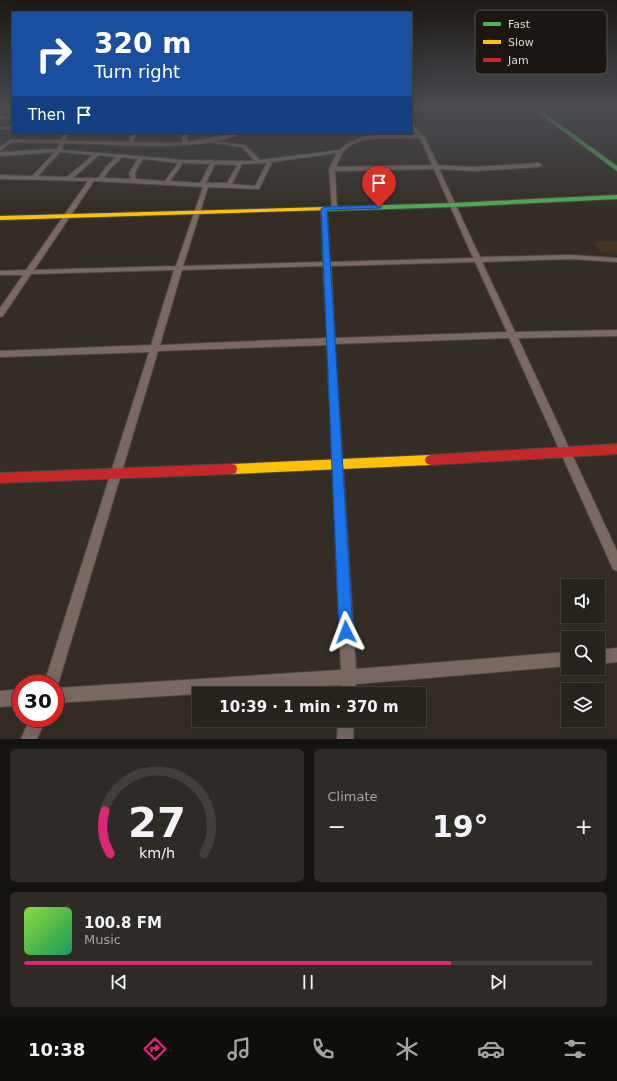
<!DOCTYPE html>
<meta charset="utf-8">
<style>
:root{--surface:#26221c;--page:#2e2a25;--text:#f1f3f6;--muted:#a4a4a3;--line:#423f3b;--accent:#db2777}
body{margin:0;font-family:"DejaVu Sans",sans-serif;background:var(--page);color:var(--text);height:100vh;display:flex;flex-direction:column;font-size:15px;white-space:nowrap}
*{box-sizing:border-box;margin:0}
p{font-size:13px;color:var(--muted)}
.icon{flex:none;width:22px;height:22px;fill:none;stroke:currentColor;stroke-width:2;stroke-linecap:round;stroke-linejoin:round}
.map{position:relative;height:739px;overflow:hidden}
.drawer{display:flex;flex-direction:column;gap:10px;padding:10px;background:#15130f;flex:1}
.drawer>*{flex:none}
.banner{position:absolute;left:12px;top:12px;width:400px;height:122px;border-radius:0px;box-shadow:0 4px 16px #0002,0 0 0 1px var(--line);background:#1a4fa0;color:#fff;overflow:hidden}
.controls{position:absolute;left:561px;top:579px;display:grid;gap:8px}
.controls a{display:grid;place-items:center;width:44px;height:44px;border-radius:0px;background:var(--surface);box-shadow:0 4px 16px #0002,0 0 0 1px var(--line);font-size:20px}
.speed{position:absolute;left:12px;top:675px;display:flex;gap:8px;font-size:20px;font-weight:700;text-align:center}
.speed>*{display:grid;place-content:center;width:52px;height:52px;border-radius:50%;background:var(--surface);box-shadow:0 4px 16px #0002,0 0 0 1px var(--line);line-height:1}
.speed .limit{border:6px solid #d22;background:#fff;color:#111}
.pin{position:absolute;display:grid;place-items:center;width:34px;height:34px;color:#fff;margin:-41px -17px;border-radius:50% 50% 50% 0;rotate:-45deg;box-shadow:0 0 4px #0007}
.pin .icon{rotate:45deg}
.me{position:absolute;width:44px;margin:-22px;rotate:357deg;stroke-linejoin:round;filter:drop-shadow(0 0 3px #0008)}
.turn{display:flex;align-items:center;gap:14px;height:84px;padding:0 16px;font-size:18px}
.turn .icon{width:52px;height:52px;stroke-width:2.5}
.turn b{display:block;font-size:28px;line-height:34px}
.then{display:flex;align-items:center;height:38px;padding:0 16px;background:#0003;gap:8px;font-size:15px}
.big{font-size:30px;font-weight:700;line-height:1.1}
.drawer .card{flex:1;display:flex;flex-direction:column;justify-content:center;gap:6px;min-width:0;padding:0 14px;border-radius:6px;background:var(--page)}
.drawer .dial{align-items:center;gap:0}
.dial svg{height:104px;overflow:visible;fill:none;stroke:var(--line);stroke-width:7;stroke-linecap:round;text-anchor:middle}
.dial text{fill:var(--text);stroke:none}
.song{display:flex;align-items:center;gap:12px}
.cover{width:48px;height:48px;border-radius:6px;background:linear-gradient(135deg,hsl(90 70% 55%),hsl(150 70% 35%))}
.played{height:4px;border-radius:2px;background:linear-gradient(90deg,var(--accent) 75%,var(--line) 75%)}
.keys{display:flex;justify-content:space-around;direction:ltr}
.heat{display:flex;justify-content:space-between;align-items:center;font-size:22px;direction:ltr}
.drawer .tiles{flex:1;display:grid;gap:10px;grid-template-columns:1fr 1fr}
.card:last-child{grid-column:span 2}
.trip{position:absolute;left:192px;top:687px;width:234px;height:40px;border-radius:0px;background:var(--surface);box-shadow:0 4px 16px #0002,0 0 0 1px var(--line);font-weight:700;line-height:40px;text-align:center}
.tabs{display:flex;height:64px;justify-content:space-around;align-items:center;background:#0f0e0b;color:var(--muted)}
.tabs .icon{width:28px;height:28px}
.tabs .selected{color:var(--accent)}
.tabs b{font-size:18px;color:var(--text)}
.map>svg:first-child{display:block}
.built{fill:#433424}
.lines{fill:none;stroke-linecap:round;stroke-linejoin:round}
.street-casing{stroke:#4e4842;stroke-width:2}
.fast-casing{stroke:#4e4842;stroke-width:2}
.slow-casing{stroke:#4e4842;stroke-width:2}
.jam-casing{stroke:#4e4842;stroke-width:2}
.street{fill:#7a6862;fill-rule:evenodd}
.fast{fill:#4caf50;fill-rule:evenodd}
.slow{fill:#ffc107;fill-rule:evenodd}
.jam{fill:#c62828;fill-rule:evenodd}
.route{fill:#1a73e8;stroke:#114b97}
.key{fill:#1b1611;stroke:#56504a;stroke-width:1}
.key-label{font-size:11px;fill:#dfd7d0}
</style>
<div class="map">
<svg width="617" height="739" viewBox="0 0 617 739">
<rect width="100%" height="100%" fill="#332d26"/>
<path class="built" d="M617,241V253L601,252L593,242Z"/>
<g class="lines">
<defs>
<path id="street" d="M0,117H13V119H0Z
M411,123L424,137L438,165L474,167L539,163L542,165L539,167L474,171L439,169L480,257L571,255L617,258V262L571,259L482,262L515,332L617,330V336L518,338L617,551V571L613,569L509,338L335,344L356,669L568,652V666L356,684L355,694H341V685L55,703V684H44L149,352L0,357V351L151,345L174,270L31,274L3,316L0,317V308L23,275H0V271L26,270L88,181L0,179V175L32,176L55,152L0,156V152L57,149L60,143L11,142L0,151V147L10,140H61L64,133H68L65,141L128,142L133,133H137L133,142L182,143L183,133H187V142L239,133C210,153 103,144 64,143L62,150L184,160L253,161H255L242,147L214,143L216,142L245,145L260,160L340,150C358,130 394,135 418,135L411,127ZM382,138H420L432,165L336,167C344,142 358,140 382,138ZM60,152L93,155L67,177L38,176ZM337,153L329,169L332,210L337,209L335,171L434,169L473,258L330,262L327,209L324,207L321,209L323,262L183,266L208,187L259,189L272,162ZM99,155L116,157L106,167L98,178H73ZM122,157L138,159L129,173L131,179L104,178L110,169ZM143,159L178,163L165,181L136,179L135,173ZM183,163L210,164L200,183L170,181ZM267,163L255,186L232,184L242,164ZM215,164L237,165L227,183H206ZM94,181L203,187L176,266L34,270ZM475,262L507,332L335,338L331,266ZM323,266L327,338L160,345L182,270ZM327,345L341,670L57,688L158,351Z
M0,127H13V129H0Z
M617,648V662L598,664V650Z
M21,689V705L0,707V691Z
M30,718H46L37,739H21Z
M338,720H354L353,739H337Z"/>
<path id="fast" d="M532,108H537L617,166V171Z
M617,195V199L453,207L326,211L323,209L326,207L453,203Z"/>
<path id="slow" d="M326,207L329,209L328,210L0,220V216Z
M430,455L434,457L435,460L434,463L430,465L232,474L228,473L227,469L228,465L232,464Z"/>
<path id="jam" d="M617,444V454L430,465L426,463L425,460L426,457L430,455Z
M232,464L236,465L237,469L236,473L232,474L0,483V473Z"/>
</defs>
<use href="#street" class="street-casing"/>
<use href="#fast" class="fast-casing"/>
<use href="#slow" class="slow-casing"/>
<use href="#jam" class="jam-casing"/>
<use href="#street" class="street"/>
<use href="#fast" class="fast"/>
<use href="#slow" class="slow"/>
<use href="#jam" class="jam"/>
</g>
<linearGradient id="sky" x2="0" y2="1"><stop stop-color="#1c1915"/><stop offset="0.51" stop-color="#4a4c52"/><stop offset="1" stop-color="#4a4c52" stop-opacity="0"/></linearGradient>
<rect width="617" height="211" fill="url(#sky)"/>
<path class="route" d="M379,205L381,206V208L327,210L353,632L351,637L346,639L341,637L339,632L321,209L324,207Z"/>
<rect x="475" y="10" width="132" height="64" rx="6" class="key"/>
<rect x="483" y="22" width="18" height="4" fill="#4caf50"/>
<rect x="483" y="40" width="18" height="4" fill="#ffc107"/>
<rect x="483" y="58" width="18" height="4" fill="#c62828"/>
<g class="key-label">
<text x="508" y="28">Fast</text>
<text x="508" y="46">Slow</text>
<text x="508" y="64">Jam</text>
</g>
</svg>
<div class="controls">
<a><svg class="icon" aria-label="sound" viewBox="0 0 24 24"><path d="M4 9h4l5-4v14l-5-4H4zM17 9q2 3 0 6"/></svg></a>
<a><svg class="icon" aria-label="search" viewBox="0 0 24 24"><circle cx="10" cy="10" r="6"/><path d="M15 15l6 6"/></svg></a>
<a><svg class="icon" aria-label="layers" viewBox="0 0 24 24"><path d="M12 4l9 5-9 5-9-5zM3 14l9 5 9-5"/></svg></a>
</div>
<div class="speed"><div class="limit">30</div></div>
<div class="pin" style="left:379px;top:207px;background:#d93025"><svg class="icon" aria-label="arrive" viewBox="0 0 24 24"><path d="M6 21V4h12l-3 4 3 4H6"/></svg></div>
<svg class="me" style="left:346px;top:632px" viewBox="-20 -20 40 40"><path d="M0-17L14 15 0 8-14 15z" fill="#1a73e8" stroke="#fff" stroke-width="4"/></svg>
<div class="trip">10:39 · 1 min · 370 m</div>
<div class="banner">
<div class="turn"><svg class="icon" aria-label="right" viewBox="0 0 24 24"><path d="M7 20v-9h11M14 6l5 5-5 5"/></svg><div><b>320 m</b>Turn right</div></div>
<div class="then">Then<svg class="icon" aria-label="arrive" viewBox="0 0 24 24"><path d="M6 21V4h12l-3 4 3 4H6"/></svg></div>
</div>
</div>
<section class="drawer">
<div class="tiles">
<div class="card dial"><svg viewBox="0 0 100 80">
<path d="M14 69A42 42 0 1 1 86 69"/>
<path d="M14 69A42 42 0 0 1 10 36" stroke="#db2777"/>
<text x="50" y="56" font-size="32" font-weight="700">27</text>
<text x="50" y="72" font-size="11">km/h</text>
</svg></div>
<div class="card"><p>Climate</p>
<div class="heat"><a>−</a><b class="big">19°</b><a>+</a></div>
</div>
<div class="card">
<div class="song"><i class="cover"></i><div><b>100.8 FM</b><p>Music</p></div></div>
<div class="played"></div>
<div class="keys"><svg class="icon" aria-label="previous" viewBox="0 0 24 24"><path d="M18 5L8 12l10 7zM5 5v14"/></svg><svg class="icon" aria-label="pause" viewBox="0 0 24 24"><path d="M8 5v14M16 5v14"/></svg><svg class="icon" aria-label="next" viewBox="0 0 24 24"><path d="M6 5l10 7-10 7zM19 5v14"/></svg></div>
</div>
</div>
</section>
<nav class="tabs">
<b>10:38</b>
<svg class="icon selected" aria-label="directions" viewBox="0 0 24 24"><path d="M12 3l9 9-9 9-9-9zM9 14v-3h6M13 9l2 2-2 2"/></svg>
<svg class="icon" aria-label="music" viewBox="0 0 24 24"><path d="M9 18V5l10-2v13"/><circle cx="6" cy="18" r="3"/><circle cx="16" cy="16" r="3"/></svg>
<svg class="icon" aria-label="phone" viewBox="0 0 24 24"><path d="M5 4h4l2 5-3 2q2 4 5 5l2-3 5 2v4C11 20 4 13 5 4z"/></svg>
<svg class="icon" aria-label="climate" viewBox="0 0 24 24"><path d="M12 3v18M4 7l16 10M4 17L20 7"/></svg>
<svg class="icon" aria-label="car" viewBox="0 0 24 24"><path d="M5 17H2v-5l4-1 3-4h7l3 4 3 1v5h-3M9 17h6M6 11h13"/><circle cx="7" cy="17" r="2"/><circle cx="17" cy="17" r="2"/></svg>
<svg class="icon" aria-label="filters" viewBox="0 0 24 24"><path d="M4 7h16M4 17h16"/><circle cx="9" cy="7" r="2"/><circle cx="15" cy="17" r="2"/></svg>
</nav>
